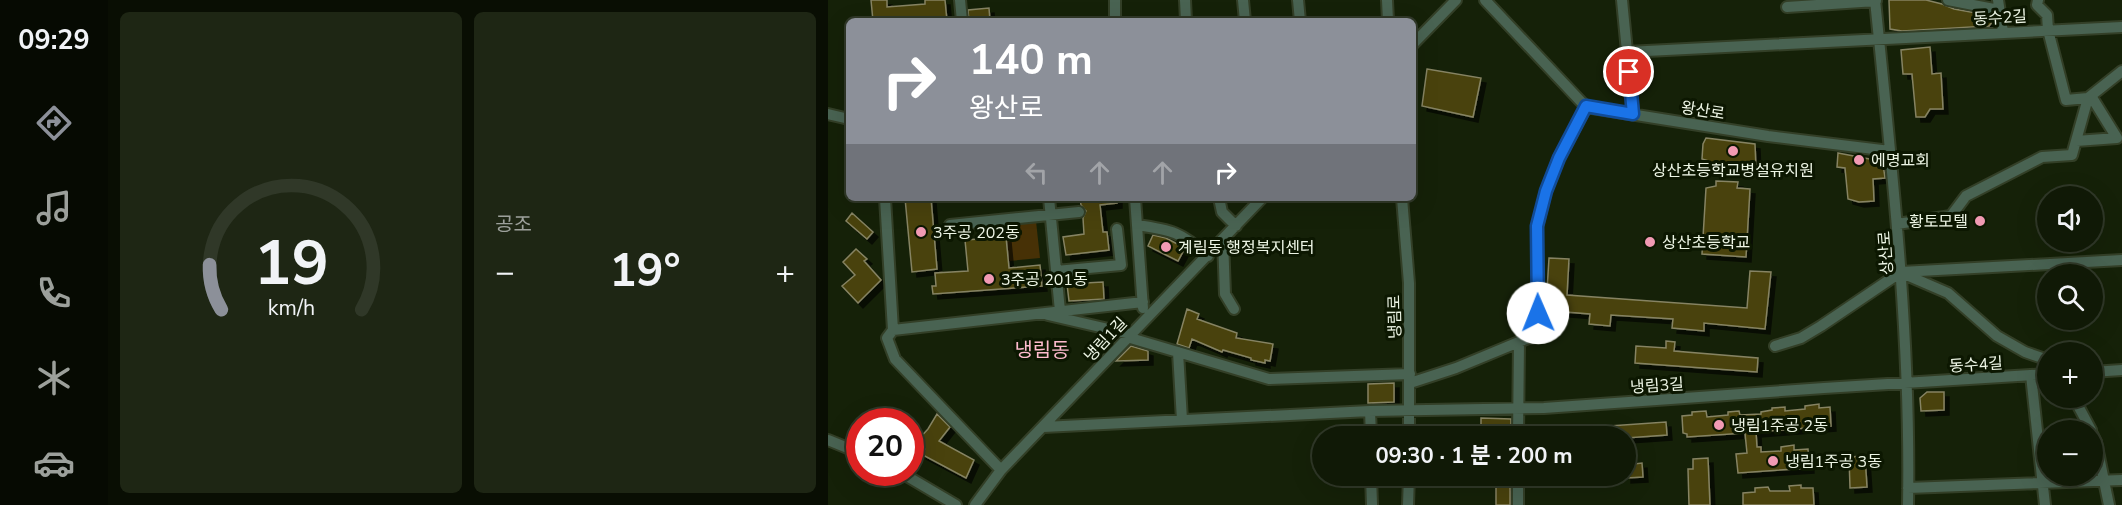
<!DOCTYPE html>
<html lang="ko">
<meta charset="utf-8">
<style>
:root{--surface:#101906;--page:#1e2614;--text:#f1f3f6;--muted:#9ca09b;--line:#303828;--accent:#8c9099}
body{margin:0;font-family:"Nunito Sans","Noto Sans KR",sans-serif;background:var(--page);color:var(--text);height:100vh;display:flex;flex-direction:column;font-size:22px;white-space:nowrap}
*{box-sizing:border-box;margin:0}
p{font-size:20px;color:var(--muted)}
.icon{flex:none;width:33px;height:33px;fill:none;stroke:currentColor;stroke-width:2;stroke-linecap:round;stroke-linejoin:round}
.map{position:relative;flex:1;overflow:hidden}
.side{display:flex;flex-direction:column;gap:12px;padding:12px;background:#090e03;width:720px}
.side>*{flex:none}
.hud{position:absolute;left:18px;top:18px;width:570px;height:183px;border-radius:9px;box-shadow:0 6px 24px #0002,0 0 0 2px var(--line);background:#8c9099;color:#fff;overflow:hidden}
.buttons{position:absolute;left:1209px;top:186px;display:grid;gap:12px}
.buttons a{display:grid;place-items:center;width:66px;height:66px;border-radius:50%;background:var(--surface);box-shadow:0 6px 24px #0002,0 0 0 2px var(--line);font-size:30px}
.speed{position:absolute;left:18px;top:408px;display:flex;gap:12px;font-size:30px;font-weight:700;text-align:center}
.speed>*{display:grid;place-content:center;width:78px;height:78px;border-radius:50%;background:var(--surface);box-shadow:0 6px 24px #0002,0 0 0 2px var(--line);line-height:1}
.speed .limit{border:9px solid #d22;background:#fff;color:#111}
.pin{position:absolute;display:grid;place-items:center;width:51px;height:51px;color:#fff;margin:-26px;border:3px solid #fff;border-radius:50%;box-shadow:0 2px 6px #0007}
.me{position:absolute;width:66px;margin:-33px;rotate:359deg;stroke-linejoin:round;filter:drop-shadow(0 0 4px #0008)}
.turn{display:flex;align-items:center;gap:21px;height:126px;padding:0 24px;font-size:27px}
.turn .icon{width:78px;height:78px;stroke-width:2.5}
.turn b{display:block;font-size:42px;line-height:51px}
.lanes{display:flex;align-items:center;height:57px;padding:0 24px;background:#0003;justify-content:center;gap:30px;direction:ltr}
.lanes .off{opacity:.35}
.big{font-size:45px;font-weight:700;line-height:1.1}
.side .widget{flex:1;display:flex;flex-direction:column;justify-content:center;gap:9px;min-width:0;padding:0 21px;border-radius:9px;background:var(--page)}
.side .dial{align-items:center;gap:0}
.dial svg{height:156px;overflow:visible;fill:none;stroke:var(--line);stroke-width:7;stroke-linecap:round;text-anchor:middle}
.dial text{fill:var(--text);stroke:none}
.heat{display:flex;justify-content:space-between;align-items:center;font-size:33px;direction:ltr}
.side .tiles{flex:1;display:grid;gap:12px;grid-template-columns:repeat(2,1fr)}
.trip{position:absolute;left:484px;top:426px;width:324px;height:60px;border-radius:30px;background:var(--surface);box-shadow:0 6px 24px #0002,0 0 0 2px var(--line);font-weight:700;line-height:60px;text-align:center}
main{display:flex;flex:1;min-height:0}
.menu{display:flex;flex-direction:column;width:108px;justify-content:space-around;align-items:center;background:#060a02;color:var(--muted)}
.menu .icon{width:42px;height:42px}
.menu .on{color:var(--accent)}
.menu b{font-size:27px;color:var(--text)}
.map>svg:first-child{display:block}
.green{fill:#473106}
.building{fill:#484309;stroke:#868363;stroke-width:1.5;filter:url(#shadow)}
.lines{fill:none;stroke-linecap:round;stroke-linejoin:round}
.minor-casing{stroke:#333f27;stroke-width:14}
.minor{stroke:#496352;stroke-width:10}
.route-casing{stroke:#114b97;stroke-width:15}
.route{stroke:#1a73e8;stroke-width:10}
.poi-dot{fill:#f19ab3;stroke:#0c1701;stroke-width:2}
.labels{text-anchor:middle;stroke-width:6;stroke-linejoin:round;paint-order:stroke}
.street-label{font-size:16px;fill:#edf5e5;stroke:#0c1701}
.poi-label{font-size:16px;fill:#edf5e5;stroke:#0c1701;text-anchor:start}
.quarter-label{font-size:20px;fill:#febbcd;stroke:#0c1701}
</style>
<main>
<nav class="menu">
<b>09:29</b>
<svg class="icon on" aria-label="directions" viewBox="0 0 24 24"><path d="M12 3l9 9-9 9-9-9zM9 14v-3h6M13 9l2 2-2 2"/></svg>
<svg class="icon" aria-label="music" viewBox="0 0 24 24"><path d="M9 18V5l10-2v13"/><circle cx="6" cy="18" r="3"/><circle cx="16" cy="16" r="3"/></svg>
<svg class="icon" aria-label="phone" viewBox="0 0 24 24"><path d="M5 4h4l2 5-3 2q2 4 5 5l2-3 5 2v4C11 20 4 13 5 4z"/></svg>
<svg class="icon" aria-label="climate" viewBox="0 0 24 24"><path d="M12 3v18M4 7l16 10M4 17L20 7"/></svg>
<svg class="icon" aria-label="car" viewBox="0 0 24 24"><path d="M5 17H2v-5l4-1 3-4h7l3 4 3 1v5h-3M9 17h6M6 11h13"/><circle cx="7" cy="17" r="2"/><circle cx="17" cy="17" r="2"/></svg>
</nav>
<section class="side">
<div class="tiles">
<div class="widget dial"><svg viewBox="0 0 100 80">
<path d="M14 69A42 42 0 1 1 86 69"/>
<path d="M14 69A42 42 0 0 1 8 46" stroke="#8c9099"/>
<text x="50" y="56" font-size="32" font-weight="700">19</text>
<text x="50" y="72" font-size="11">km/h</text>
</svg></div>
<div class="widget"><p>공조</p>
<div class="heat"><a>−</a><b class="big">19°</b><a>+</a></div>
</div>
</div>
</section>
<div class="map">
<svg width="1294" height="505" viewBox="0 0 1294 505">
<defs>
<filter id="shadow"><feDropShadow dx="5" dy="5" stdDeviation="0" flood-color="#0009"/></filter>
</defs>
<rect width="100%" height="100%" fill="#152108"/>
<path class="green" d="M208,221L212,258L181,261L179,237L189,235L187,223Z"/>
<path class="building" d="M43,0H59V7L97,4V0H117L119,21H45Z
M1061,0H1098L1114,4L1126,9L1165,16V21L1161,26L1074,31L1062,29Z
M161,8L162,21H141L140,10Z
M1102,47L1104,74L1113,73L1115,109H1102L1097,117H1088L1084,74H1075L1073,50Z
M599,69L653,78L645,117L594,106Z
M878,138L927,144L928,169L881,165V161L874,159L875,144Z
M1010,153L1052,161L1055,164L1057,178L1045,179L1046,201L1031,202L1020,199L1017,168L1009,167Z
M888,181L910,182L909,188L922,189L918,257L874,254L878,188L888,186Z
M77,198H103L109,269L84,272Z
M252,198H289V203L272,205L275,232H279L281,250L238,255L235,237L256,234L255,218L258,211L253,205Z
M24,213L45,232L39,239L18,221Z
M325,235L338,238L357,248L350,261L320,246Z
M178,237L181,268L212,265L214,286L105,294L104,286H108L107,273L140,271L137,240Z
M28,249L39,259L36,261L53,280L30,303L14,286L27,275L15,262Z
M721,258L741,259L739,295L919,308L922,271L943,272L937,329L876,323V331L844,328L845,319L783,315L782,326L761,324L762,314L725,311L727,291H719Z
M275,282L276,299L241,301L239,284Z
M359,309L371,314L369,319L409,333L408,338L445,344L442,361L437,360V363L423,360V358L395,350L394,352L364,339L361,348L349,344Z
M838,341L847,342L846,351L930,358L929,372L807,363L808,346L838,348Z
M303,346L320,351V360L288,361Z
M566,383V402L540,403V384Z
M1099,392H1116V410L1093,411L1092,398Z
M991,404V408L1002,407L1003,426L928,432L929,447H933V452L953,451V447L966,445V450L980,449L981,468L910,473L908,454L919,453L917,433L859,437V434L855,433L854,416L864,415V412L878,411L879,417L900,415V412L911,411L912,415L933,414V412L944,410V408L957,407V411L977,409V406Z
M109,414L122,427L111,441L146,460L138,478L93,454L97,449L88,442L100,429Z
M653,418L683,419V433L653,434Z
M838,422L839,435L798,438V436H754L753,428Z
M1037,456L1039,487L1022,488L1021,457Z
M880,458L882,505H861L860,469H865V459Z
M814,463L815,477L798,478V465Z
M973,485V488H985L986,505H915V493L927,492V488L940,487L942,491H962L961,486Z
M682,486V505H668V487Z"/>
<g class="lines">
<defs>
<path id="minor" d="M132,0L134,21
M287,0V21
M357,0L358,21
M415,0L417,21
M470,0L472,21
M559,0L560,21
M657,0L758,107L940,136L1062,151
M794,0L805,113
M1047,0C1064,168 1083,336 1080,505
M1120,0L1171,10
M1170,0L1175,32
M1210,0L1209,5L1219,15L1220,30L1238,100L1260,98L1294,71
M959,7L1048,1
M585,44L628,0
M799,52L1294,27
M0,114L21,119
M1248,141L1289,138L1263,96
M57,198L65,330L59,338L67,359L173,470
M221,198L232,311
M307,198L315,308
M391,198L394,212L408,226
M574,198L581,283V436
M1069,224L1123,216L1138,196L1214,157L1244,155L1260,98
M122,225L251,212
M309,225C344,230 353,232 380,256
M395,239L397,294L406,309
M228,271L293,265L289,229
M1076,274L1120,293L1169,336L1197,352L1220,360
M220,315L302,334
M65,330L315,302
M299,337L441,379L582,374
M947,346L973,338L993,326L1073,272L1294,260
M350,352L354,420
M1264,372L1294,370
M1203,375L1217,505
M582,383L628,368L710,334L709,227L718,191L731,158L758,107
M1246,398L1263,430
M542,411L543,436
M215,427L542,411L716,408L996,388L1220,374
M1264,434L1268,442L1281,505
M690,436L691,342
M0,440L32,453
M72,472L128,505
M543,476L544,505
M1080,488L1294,480
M147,505L173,470L434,198
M580,505L581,476
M690,505V476"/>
</defs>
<use href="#minor" class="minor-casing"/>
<use href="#minor" class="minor"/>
</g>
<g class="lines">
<defs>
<path id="route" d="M710,313L709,226L718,191L731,158L758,106L805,114L801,72"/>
</defs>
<use href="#route" class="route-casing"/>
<use href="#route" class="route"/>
</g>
<g class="poi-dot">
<circle cx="905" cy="151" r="6"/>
<circle cx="1031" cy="160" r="6"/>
<circle cx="1152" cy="221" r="6"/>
<circle cx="93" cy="232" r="6"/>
<circle cx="822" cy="242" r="6"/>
<circle cx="338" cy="247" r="6"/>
<circle cx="161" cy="279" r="6"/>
<circle cx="891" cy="425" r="6"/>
<circle cx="945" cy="461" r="6"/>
</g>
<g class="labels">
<g class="street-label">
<text transform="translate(1172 17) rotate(-3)" y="6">동수2길</text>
<text transform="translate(875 110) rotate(9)" y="6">왕산로</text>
<text transform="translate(1057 253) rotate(-94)" y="6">상산로</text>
<text transform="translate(566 317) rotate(-91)" y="6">냉림로</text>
<text transform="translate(277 339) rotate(-47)" y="6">냉림1길</text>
<text transform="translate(1148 364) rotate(-4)" y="6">동수4길</text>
<text transform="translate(829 385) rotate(-4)" y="6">냉림3길</text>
</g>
<g class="poi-label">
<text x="1043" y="166">에명교회</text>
<text x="905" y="176" text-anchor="middle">상산초등학교병설유치원</text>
<text x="1140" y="227" text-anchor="end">황토모텔</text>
<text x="105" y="238">3주공 202동</text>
<text x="834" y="248">상산초등학교</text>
<text x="350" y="253">계림동 행정복지센터</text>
<text x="173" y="285">3주공 201동</text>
<text x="903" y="431">냉림1주공 2동</text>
<text x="957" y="467">냉림1주공 3동</text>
</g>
<g class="quarter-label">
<text x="214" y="357">냉림동</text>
</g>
</g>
</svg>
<div class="buttons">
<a><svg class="icon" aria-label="sound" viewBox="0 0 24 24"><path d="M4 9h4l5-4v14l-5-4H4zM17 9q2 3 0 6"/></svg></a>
<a><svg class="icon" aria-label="search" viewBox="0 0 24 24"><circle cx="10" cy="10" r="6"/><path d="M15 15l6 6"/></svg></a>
<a>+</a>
<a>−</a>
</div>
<div class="speed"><div class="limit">20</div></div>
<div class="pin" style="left:801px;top:72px;background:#d93025"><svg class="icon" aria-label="arrive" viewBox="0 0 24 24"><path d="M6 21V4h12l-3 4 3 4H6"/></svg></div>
<svg class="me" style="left:710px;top:313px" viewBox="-20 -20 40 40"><circle r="19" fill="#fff"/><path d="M0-13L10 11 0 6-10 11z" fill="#1a73e8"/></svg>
<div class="trip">09:30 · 1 분 · 200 m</div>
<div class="hud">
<div class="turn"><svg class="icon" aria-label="right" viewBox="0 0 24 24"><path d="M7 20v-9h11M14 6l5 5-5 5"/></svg><div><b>140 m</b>왕산로</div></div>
<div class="lanes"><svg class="icon off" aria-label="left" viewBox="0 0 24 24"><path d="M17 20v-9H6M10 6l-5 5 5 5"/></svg><svg class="icon off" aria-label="ahead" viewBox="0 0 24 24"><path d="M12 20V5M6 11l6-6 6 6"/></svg><svg class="icon off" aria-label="ahead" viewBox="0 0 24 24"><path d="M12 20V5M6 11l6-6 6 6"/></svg><svg class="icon" aria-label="right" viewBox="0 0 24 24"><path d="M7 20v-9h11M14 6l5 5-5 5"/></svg></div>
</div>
</div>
</main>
